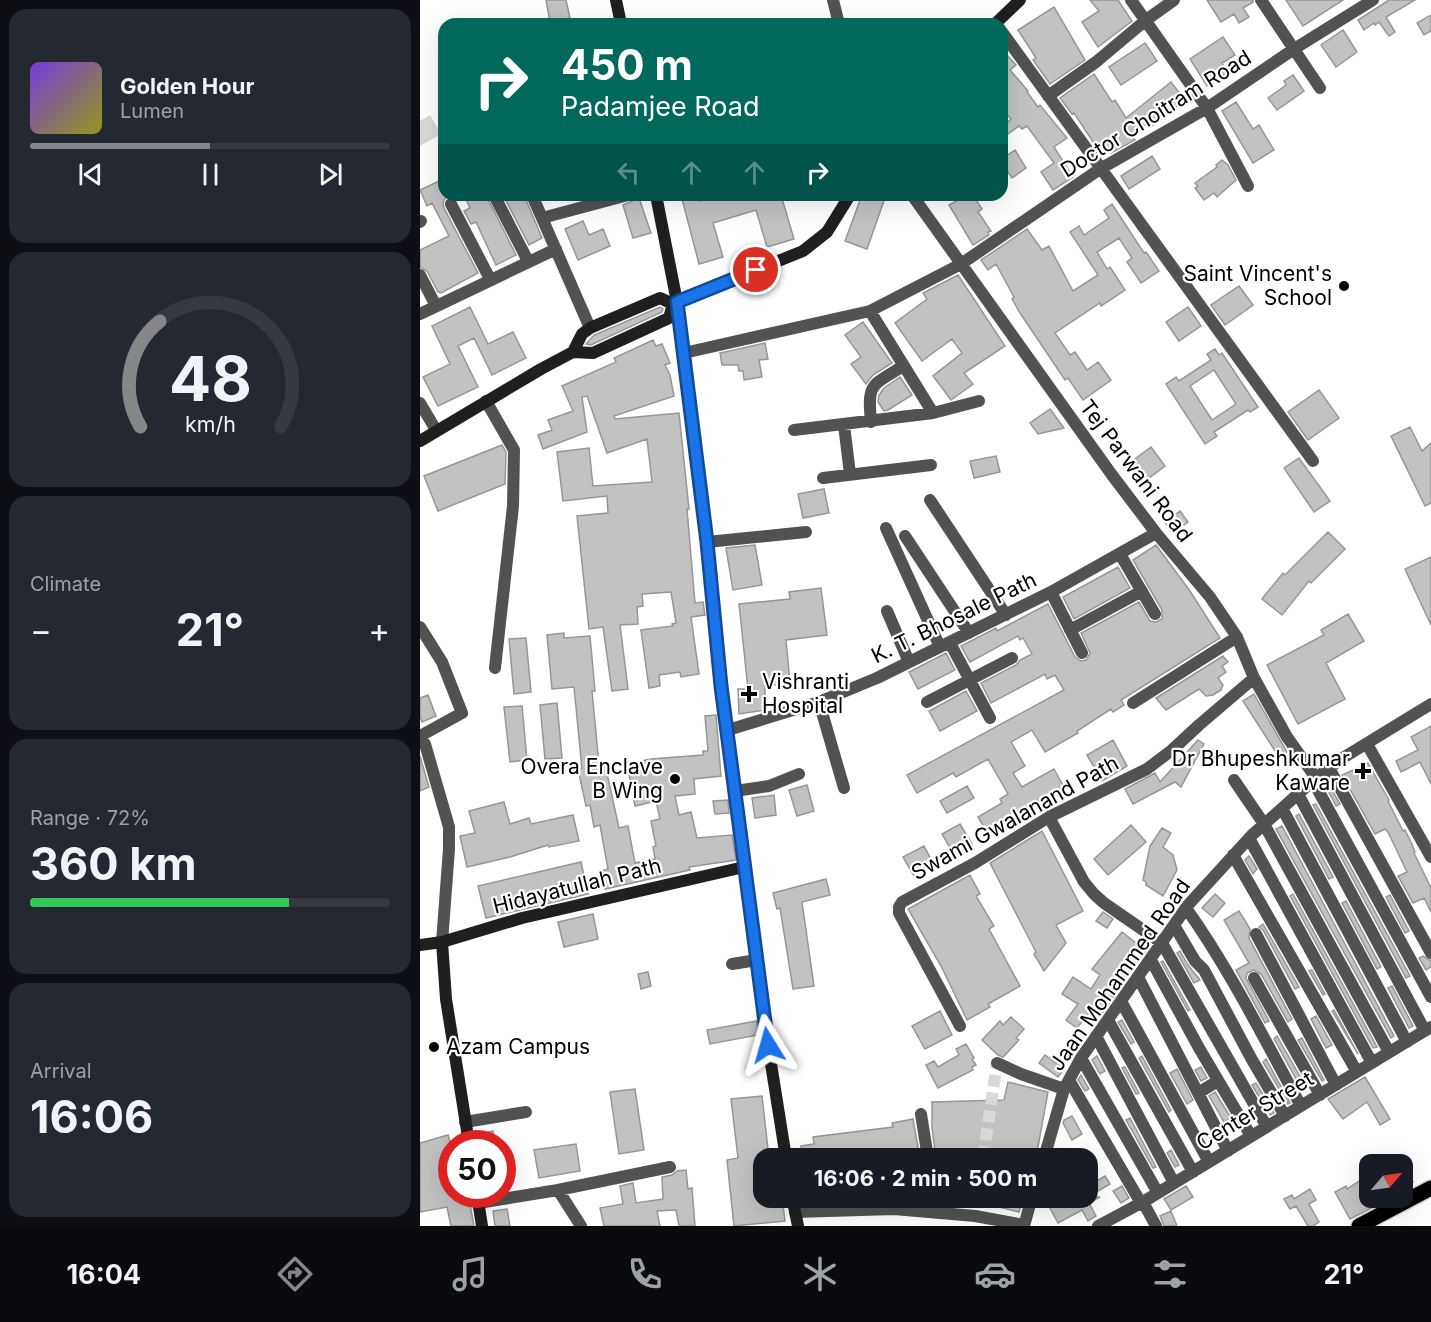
<!DOCTYPE html>
<meta charset="utf-8">
<style>
:root{--surface:#171b24;--page:#242831;--text:#f1f3f6;--muted:#9ea1a6;--line:#363941;--accent:#858687}
body{margin:0;font-family:Inter,sans-serif;background:var(--page);color:var(--text);height:100vh;display:flex;flex-direction:column;font-size:22px;white-space:nowrap}
*{box-sizing:border-box;margin:0}
p{font-size:20px;color:var(--muted)}
.icon{flex:none;width:33px;height:33px;fill:none;stroke:currentColor;stroke-width:2;stroke-linecap:round;stroke-linejoin:round}
.map{position:relative;flex:1;overflow:hidden}
.panel{display:flex;flex-direction:column;gap:9px;padding:9px;background:#0d0f14;width:420px}
.panel>*{flex:none}
.hud{position:absolute;left:18px;top:18px;width:570px;height:183px;border-radius:18px;box-shadow:0 6px 24px #0002;background:#00695c;color:#fff;overflow:hidden}
.needle{width:39px;rotate:61deg}
.fabs{position:absolute;left:939px;top:1154px;display:grid;gap:12px}
.fabs a{display:grid;place-items:center;width:54px;height:54px;border-radius:12px;background:var(--surface);box-shadow:0 6px 24px #0002;font-size:30px}
.speed{position:absolute;left:18px;top:1130px;display:flex;gap:12px;font-size:30px;font-weight:700;text-align:center}
.speed>*{display:grid;place-content:center;width:78px;height:78px;border-radius:50%;background:var(--surface);box-shadow:0 6px 24px #0002;line-height:1}
.speed .limit{border:9px solid #d22;background:#fff;color:#111}
.pin{position:absolute;display:grid;place-items:center;width:51px;height:51px;color:#fff;margin:-26px;border:3px solid #fff;border-radius:50%;box-shadow:0 2px 6px #0007}
.me{position:absolute;width:66px;margin:-33px;rotate:352deg;stroke-linejoin:round;filter:drop-shadow(0 0 4px #0008)}
.turn{display:flex;align-items:center;gap:21px;height:126px;padding:0 24px;font-size:27px}
.turn .icon{width:78px;height:78px;stroke-width:2.5}
.turn b{display:block;font-size:42px;line-height:51px}
.lanes{display:flex;align-items:center;height:57px;padding:0 24px;background:#0003;justify-content:center;gap:30px;direction:ltr}
.lanes .off{opacity:.35}
.big{font-size:45px;font-weight:700;line-height:1.1}
.panel .card{flex:1;display:flex;flex-direction:column;justify-content:center;gap:9px;min-width:0;padding:0 21px;border-radius:18px;background:var(--page)}
.panel .dial{align-items:center;gap:0}
.dial svg{height:156px;overflow:visible;fill:none;stroke:var(--line);stroke-width:7;stroke-linecap:round;text-anchor:middle}
.dial text{fill:var(--text);stroke:none}
.song{display:flex;align-items:center;gap:18px}
.cover{width:72px;height:72px;border-radius:9px;background:linear-gradient(135deg,hsl(260 70% 55%),hsl(60 70% 35%))}
.played{height:6px;border-radius:3px;background:linear-gradient(90deg,var(--accent) 50%,var(--line) 50%)}
.keys{display:flex;justify-content:space-around;direction:ltr}
.heat{display:flex;justify-content:space-between;align-items:center;font-size:33px;direction:ltr}
.charge{height:9px;border-radius:4px;background:linear-gradient(90deg,#34c759 72%,var(--line) 0)}
.trip{position:absolute;left:333px;top:1148px;width:345px;height:60px;border-radius:18px;background:var(--surface);box-shadow:0 6px 24px #0002;font-weight:700;line-height:60px;text-align:center}
.tabs{display:flex;height:96px;justify-content:space-around;align-items:center;background:#090b0e;color:var(--muted)}
.tabs .icon{width:42px;height:42px}
.tabs .active{color:var(--accent)}
.tabs b{font-size:27px;color:var(--text)}
main{display:flex;flex:1;min-height:0}
.map>svg:first-child{display:block}
.green{fill:#d9d9d9}
.building{fill:#c2c2c2;stroke:#969696;stroke-width:1.5;fill-rule:evenodd}
.lines{fill:none;stroke-linecap:round;stroke-linejoin:round}
.street-tunnel{stroke:#d9d9d9;stroke-width:12;stroke-dasharray:12 6;stroke-linecap:butt}
.primary-casing{stroke:#dbdbdb;stroke-width:18}
.street{stroke:#525252;stroke-width:12}
.secondary{stroke:#1f1f1f;stroke-width:12}
.primary{stroke:#000;stroke-width:15}
.route-casing{stroke:#114b97;stroke-width:15}
.route{stroke:#1a73e8;stroke-width:10}
.poi-dot{fill:#000;stroke:#fff;stroke-width:2}
.labels{text-anchor:middle;stroke-width:4.5;stroke-linejoin:round;paint-order:stroke}
.street-label{font-size:21px;fill:#000;stroke:#fff}
.poi-label{font-size:21px;fill:#000;stroke:#fff;text-anchor:end}
</style>
<main>
<section class="panel">
<div class="card">
<div class="song"><i class="cover"></i><div><b>Golden Hour</b><p>Lumen</p></div></div>
<div class="played"></div>
<div class="keys"><svg class="icon" aria-label="previous" viewBox="0 0 24 24"><path d="M18 5L8 12l10 7zM5 5v14"/></svg><svg class="icon" aria-label="pause" viewBox="0 0 24 24"><path d="M8 5v14M16 5v14"/></svg><svg class="icon" aria-label="next" viewBox="0 0 24 24"><path d="M6 5l10 7-10 7zM19 5v14"/></svg></div>
</div>
<div class="card dial"><svg viewBox="0 0 100 80">
<path d="M14 69A42 42 0 1 1 86 69"/>
<path d="M14 69A42 42 0 0 1 24 15" stroke="#858687"/>
<text x="50" y="56" font-size="32" font-weight="700">48</text>
<text x="50" y="72" font-size="11">km/h</text>
</svg></div>
<div class="card"><p>Climate</p>
<div class="heat"><a>−</a><b class="big">21°</b><a>+</a></div>
</div>
<div class="card"><p>Range · 72%</p><b class="big">360 km</b><div class="charge"></div></div>
<div class="card"><p>Arrival</p><b class="big">16:06</b></div>
</section>
<div class="map">
<svg width="1011" height="1226" viewBox="0 0 1011 1226">
<rect width="100%" height="100%" fill="#fff"/>
<path class="green" d="M10,115L21,134L0,146V121Z"/>
<path class="building" d="M126,0H146L150,18L130,22Z
M670,0H698L712,21L678,47L662,22L679,11Z
M787,0H833V2L823,8L829,17L819,23L814,14L801,22Z
M866,0H923L883,26Z
M969,0H995L966,17L975,32L969,36L959,22L955,25L954,23L944,30L938,20Z
M634,7L665,60L630,84L613,60L616,58L598,30Z
M1011,15V31L1004,35L997,23Z
M923,30L937,52L916,67L901,45Z
M803,37L815,55L802,63L807,72L787,86L770,59Z
M725,43L737,61L701,85L689,67Z
M582,50L596,65L590,70L608,91L607,92L618,107L620,105L647,138L634,147L653,177L633,190L621,172L634,163L607,126L602,129L599,126L588,134L583,127L591,119L582,109Z
M674,74L692,102L695,100L706,118L751,82L765,100L731,127L728,123L712,134L715,140L691,153L689,149L681,154L654,113L652,114L640,98Z
M873,75L884,91L857,110L848,98L866,85L864,81Z
M816,102L833,129L839,125L854,150L833,163L802,111Z
M595,150L606,168L592,178L582,163V159Z
M732,156L740,169L709,189L701,176Z
M802,160L808,165L816,180L797,197L794,193L784,200L775,188L778,186L775,183L797,167L796,165Z
M19,181L26,197L23,203L24,208L58,273L21,293L18,292L7,271L0,267V250L29,236L12,203L7,206L0,190Z
M44,195H66L96,255L76,265L56,222L51,224L44,211L50,208Z
M83,195H104L122,238L109,245Z
M261,195H279L280,201L300,195H361L374,239L347,247L336,210L293,223L303,257L279,264Z
M442,195H466L447,249L425,241Z
M547,195H553L562,209L558,212L571,231L568,232L569,235L553,245L529,205Z
M219,198L231,233L213,238L203,205Z
M692,204L724,253L726,252L739,271L721,283L707,262L712,258L699,238L677,252L687,269L690,267L705,290L681,306L680,303L635,333L650,355L655,352L667,370L678,362L691,380L663,400L648,378L645,380L600,313L592,299L594,297L576,264L568,270L561,260L607,229L622,250L629,246L653,291L678,275L650,232L659,226L664,235L689,218L684,210Z
M163,221L169,235L183,229L190,246L158,260L145,229Z
M538,275L585,346L544,373L553,384L531,400L513,376L542,353L532,339L502,361L475,323L507,299L503,293Z
M819,286L833,305L805,325L791,305Z
M50,307L68,344L93,332L106,358L72,375L54,338L38,346L58,387L18,406L3,377L30,364L12,326Z
M240,307L243,309L242,312L171,345L166,344L174,335Z
M768,307L781,326L759,341L746,322Z
M443,322L472,363L453,375L446,384L431,364L441,357L425,335Z
M233,340L236,346L242,344L250,363L245,365L250,375L254,396L194,416L195,419L259,413L269,509H267L275,603L283,602L285,615L271,617L279,674L261,677L260,672L239,675L240,686L229,688L221,630L253,626L252,624L256,623L251,592L222,594L223,606L217,607L218,624L200,625L208,689L192,691L183,627L169,629L157,516L188,513L187,496L143,501L137,452L169,448L173,486L232,482L227,439L187,453L167,396L162,397L167,432L123,449L118,435L132,430L128,420L153,411L142,386L196,362L194,358Z
M345,343L348,359L339,360L342,377L324,380L323,371H319L318,365H302L300,353Z
M795,349L799,355L802,353L838,407L830,412L828,410L794,432L797,436L785,444L746,384L756,377L759,381L791,360L787,354ZM794,370L816,404L792,420L770,386Z
M480,377L492,395L468,410L464,411L458,402L459,395L464,388Z
M899,390L919,418L888,440L868,412Z
M630,409L644,428L618,434L610,423Z
M990,427L1002,451L1011,443V503L1005,506L971,436Z
M82,445L86,452L85,484L18,511L4,476Z
M731,447L745,466L721,484L707,465Z
M576,456L580,472L554,478L550,461Z
M879,458L910,501L894,512L864,468Z
M404,489L409,513L383,518L378,494Z
M760,511L768,522L752,533L745,522Z
M908,532L925,549L891,583L889,581L862,615L842,599L863,573L865,575Z
M335,545L342,585L313,590L306,548Z
M736,545L770,591L800,638L701,700L704,705L693,712L691,709L657,731L658,733L625,752L612,730L591,742L605,766L593,773L602,787L634,769L645,789L626,800L624,797L582,820L585,825L568,834L558,817L582,803L580,799L588,794L568,759L536,777L533,773L497,793L487,775L644,690L635,675L627,679L625,674L571,703L561,683L596,665L600,660L612,654L603,638L600,640L598,636L550,662L541,646L576,628L577,631L628,604L655,657L661,661L666,660L670,653L661,633L719,602L730,621L736,622L742,619V610L713,560Z
M1011,557V625L985,569Z
M698,567L710,588L654,619L643,597Z
M401,588L407,635L366,640L370,683L345,686V710L319,714L318,689H328L319,604L370,599L369,592Z
M928,614L944,641L906,663L925,699L878,724L847,665L904,635L901,630Z
M144,633V638L170,636L175,691H172L179,765L185,764L199,828L208,826L215,863L235,859L233,847L236,846L231,821L240,819L236,801L215,806L207,764L231,759L283,755V751H288L285,716L296,715L301,776L274,779L275,794L255,796L259,815L271,812L277,838L312,835L316,860L269,867L270,870L185,889L181,871L188,869L180,825L174,827L170,805L166,806L158,769H162L154,687L132,689L127,635Z
M106,638L111,692L94,694L89,639Z
M526,653L535,670L498,689L489,672Z
M803,656L808,662L802,666L806,672L798,678L803,685L801,690L793,695L786,696L779,689L746,710L736,698Z
M546,691L557,711L520,731L509,711Z
M834,694L867,752L859,757L823,701Z
M8,695L16,716L2,722L0,716V698Z
M137,703L142,758L125,759L120,705Z
M102,706L107,760L90,762L84,707Z
M1011,726V784L1000,762L981,772L976,761L998,750L991,737Z
M693,740L707,766L682,781L667,755Z
M778,740L784,744L761,787L755,782L713,804L705,789L735,773L740,782Z
M0,756L9,787L0,791Z
M948,763L969,800L968,801L983,831L985,830L990,840L995,852L994,853L1011,888V912L1004,898L993,903L978,876L987,872L968,832L965,829L955,834L922,775Z
M908,783L920,804L916,806L905,785Z
M387,785L394,811L377,816L369,790Z
M547,786L554,798L527,813L520,801Z
M354,795L356,815L335,818L332,798Z
M308,800L309,813L295,814L293,801Z
M84,802L90,824L109,818L111,824L153,815L159,841L129,847L128,845L90,857L47,867L40,836L55,833L49,811Z
M896,804L990,976L986,978L893,805Z
M879,814L913,877L909,879L876,816Z
M540,824L552,844L534,855L522,834Z
M711,825L726,842L688,875L674,859Z
M862,826L974,1036L971,1038L856,829Z
M742,828L751,833L743,847L753,855L757,870L743,896L726,885V882L723,880L730,846Z
M622,831L663,911L636,925L646,943L624,971L614,954L616,952L570,863Z
M504,846L514,865L494,876L483,857Z
M829,856L837,869L833,874L825,860Z
M161,862L168,894L66,918L58,886Z
M550,875L560,894L556,896L574,926L569,929L600,986L568,1004L570,1007L547,1020L521,966L488,909Z
M406,879L410,895L382,902L394,986L373,989L360,908L357,909L353,893Z
M795,894L805,903L793,917L782,908Z
M873,894L957,1047L953,1048L870,896Z
M970,895L989,931L985,933L966,897Z
M926,901L961,967L957,969L922,903Z
M819,911L830,929L829,938L872,1019L868,1022L841,974L834,970L827,973L826,978L849,1021L845,1023L816,970L829,963L804,920Z
M683,912L693,919L687,928L676,921Z
M173,914L178,939L144,947L138,922Z
M843,924L879,987L875,989L843,930L839,927Z
M702,932L726,951L690,998L695,995L681,1015L672,1009L657,1028L646,1020L658,1004L642,994L653,977L671,989L680,975L672,969Z
M760,951L768,965L780,980L774,983L757,953Z
M1003,956L1011,961V967L1006,970L999,958Z
M743,961L770,1010L768,1011L741,962Z
M892,970L905,994L903,995L889,971Z
M228,972L231,986L221,989L218,974Z
M972,986L993,1026L989,1028L968,988Z
M914,1010L938,1054L912,1011Z
M520,1011L532,1035L505,1049L492,1026Z
M896,1016L912,1045L906,1048L891,1019Z
M591,1017L604,1029L596,1038L599,1040L583,1057L578,1055L562,1040L580,1021L583,1025Z
M702,1020L714,1042L711,1044L698,1022Z
M337,1021L338,1035L290,1044L287,1030Z
M857,1036L886,1087L882,1090L854,1039Z
M882,1038L904,1080L902,1081L878,1040Z
M546,1044L554,1058L552,1059L556,1065L552,1067L553,1070L518,1088L506,1065L514,1061L518,1067L539,1055L536,1049Z
M625,1055L644,1069L638,1077L619,1063Z
M677,1056L685,1071L680,1074L672,1060Z
M722,1056L751,1110L749,1112L719,1058Z
M846,1059L870,1103L868,1104L843,1062Z
M705,1067L719,1093L716,1094L702,1068Z
M781,1067L787,1078L781,1081L775,1070Z
M757,1069L773,1100L767,1104L750,1073Z
M661,1075L669,1089L665,1091L658,1080Z
M945,1077L970,1119L960,1125L947,1102L923,1119L908,1099Z
M588,1082L628,1092L616,1158H516L512,1128V1102L584,1100Z
M836,1083L854,1113L850,1115L832,1085Z
M215,1089L224,1150L199,1154L190,1092Z
M795,1092L811,1118L804,1122L789,1096Z
M342,1096L349,1158H344V1197H362L365,1221L314,1226L307,1160L318,1158L311,1099Z
M652,1116L662,1134L652,1140L643,1123L644,1120Z
M710,1118L736,1167L733,1168L706,1120Z
M493,1119L500,1158H382L381,1146L394,1144L393,1137L473,1127L472,1123Z
M73,1131L75,1143H57L56,1135Z
M28,1135L32,1148V1194H48L54,1226H31L27,1207L0,1212V1143Z
M156,1144L160,1171L119,1178L114,1150Z
M751,1150L759,1165L755,1167L747,1153Z
M982,1161L993,1182L982,1187Z
M266,1170L268,1189L272,1188L275,1226H259L256,1210L237,1211L240,1226H184L180,1208L203,1204L200,1186L213,1183L216,1203L243,1199L242,1177L252,1175L257,1171Z
M685,1176L690,1184L668,1197V1186Z
M945,1177L950,1185V1197H957L961,1203L930,1219L915,1192L926,1186L927,1189Z
M702,1186L709,1198L701,1203L693,1191Z
M766,1186L773,1197L751,1210L744,1199Z
M890,1189L896,1200L889,1204L899,1222L893,1226H888L876,1206L870,1209L864,1199L872,1195L874,1199Z
M550,1197H603L599,1212L550,1200Z
M624,1197H680L669,1203L676,1216L668,1221L662,1210L638,1223Z
M87,1209L90,1226H75L73,1211Z
M751,1211L757,1226H744L740,1216Z"/>
<g class="lines">
<path class="street-tunnel" d="M563,1158L577,1063"/>
<defs>
<path id="primary" d="M939,1226L1011,1188"/>
</defs>
<use href="#primary" class="primary-casing"/>
<path class="street" d="M413,0L419,24
M711,0L787,108L828,186
M841,0L900,88
M582,32L893,461
M628,96L676,62L726,20L754,0
M74,195L108,261
M112,195L170,328
M492,195L692,475L736,533L790,597L817,637L834,678L867,737L896,778
M31,204L70,279
M122,218L208,195
M0,222L1,221
M0,275L16,306
M450,311L513,413
M0,314L136,249
M264,353L450,311L541,264L680,169L787,108L874,49L953,0
M66,401L94,450L93,506L75,668
M0,403L16,430
M451,422C447,382 452,386 483,366
M424,425L430,474
M374,430L513,413L559,401
M403,478L511,465
M510,500L586,615
M466,528L520,647
M485,536L549,633
M287,542L386,532
M700,554L735,614
M631,592L662,653
M467,611L489,662
M0,627L22,662L42,713L0,736
M650,630L722,591
M530,643L570,718
M399,702L424,788
M507,702L592,658
M713,703L817,637
M308,730L399,702L457,678L631,592L736,533
M0,739L5,744L29,827V849L22,942
M947,744L1011,857
M909,768L1011,953
M814,780L844,824L969,1052
M893,781L1011,997
M315,791L349,786L379,774
M878,794L1005,1031
M862,808L987,1042
M629,817L664,882L674,894L684,903L742,943L847,1127
M829,838L952,1063
M813,855L937,1072
M766,908C810,970 844,1039 881,1106
M754,925L775,961L784,970L831,1058L865,1116
M836,934L916,1085
M731,960L779,1048L831,1136
M312,964L337,960
M718,977L808,1151
M834,978L900,1095
M701,1001L789,1162
M688,1020L773,1172
M540,1026L479,913V907L482,902L555,863L629,817L727,769L752,750L779,725L834,678
M676,1036L754,1183
M661,1058L738,1193
M577,1063L601,1074L644,1089
M649,1080L721,1203
M778,1093L798,1081
M501,1114L508,1158
M45,1122L106,1112
M624,1158L644,1089L661,1058L768,905L832,835L896,778L921,759L1011,704
M138,1190L250,1167
M514,1197V1212
M723,1202L736,1226
M58,1203L138,1190L161,1226
M375,1212L474,1209L555,1216L604,1225
M604,1226L612,1197
M678,1226L723,1202L1011,1027"/>
<path class="secondary" d="M196,0L201,24
M575,24L600,0
M236,195L257,302L287,542L301,686L348,1045L366,1158
M257,302L383,251L407,232L430,195
M0,441L121,369L153,352L173,353L249,318L253,304L240,298L170,328L162,334L153,352
M22,942L26,999L49,1143
M0,945L22,942L102,918L324,867
M57,1194L62,1226
M372,1197L378,1226"/>
<use href="#primary" class="primary"/>
</g>
<g class="lines">
<defs>
<path id="route" d="M336,270L257,302L287,542L301,686L348,1045"/>
</defs>
<use href="#route" class="route-casing"/>
<use href="#route" class="route"/>
</g>
<g class="poi-dot">
<circle cx="924" cy="286" r="6"/>
<path d="M326 685h6v6h6v6h-6v6h-6v-6h-6v-6h6z"/>
<path d="M940 762h6v6h6v6h-6v6h-6v-6h-6v-6h6z"/>
<circle cx="255" cy="779" r="6"/>
<circle cx="14" cy="1047" r="6"/>
</g>
<g class="labels">
<g class="street-label">
<text transform="translate(736 114) rotate(-32)" y="7">Doctor Choitram Road</text>
<text transform="translate(716 471) rotate(53)" y="7">Tej Parwani Road</text>
<text transform="translate(534 618) rotate(-26)" y="7">K. T. Bhosale Path</text>
<text transform="translate(595 818) rotate(-29)" y="7">Swami Gwalanand Path</text>
<text transform="translate(157 886) rotate(-14)" y="7">Hidayatullah Path</text>
<text transform="translate(700 975) rotate(-55)" y="7">Jaan Mohammed Road</text>
<text transform="translate(835 1111) rotate(-31)" y="7">Center Street</text>
</g>
<g class="poi-label">
<text x="912" y="281">Saint Vincent's<tspan x="912" dy="24">School</tspan></text>
<text x="342" y="689" text-anchor="start">Vishranti<tspan x="342" dy="24">Hospital</tspan></text>
<text x="930" y="766">Dr Bhupeshkumar<tspan x="930" dy="24">Kaware</tspan></text>
<text x="243" y="774">Overa Enclave<tspan x="243" dy="24">B Wing</tspan></text>
<text x="26" y="1054" text-anchor="start">Azam Campus</text>
</g>
</g>
</svg>
<div class="fabs">
<a><svg class="needle" viewBox="-14 -14 28 28"><path d="M0-13l5 13h-10z" fill="#e53935"/><path d="M0 13l5-13h-10z" fill="#9ea1a6"/></svg></a>
</div>
<div class="speed"><div class="limit">50</div></div>
<div class="pin" style="left:336px;top:270px;background:#d93025"><svg class="icon" aria-label="arrive" viewBox="0 0 24 24"><path d="M6 21V4h12l-3 4 3 4H6"/></svg></div>
<svg class="me" style="left:348px;top:1045px" viewBox="-20 -20 40 40"><path d="M0-17L14 15 0 8-14 15z" fill="#1a73e8" stroke="#fff" stroke-width="4"/></svg>
<div class="trip">16:06 · 2 min · 500 m</div>
<div class="hud">
<div class="turn"><svg class="icon" aria-label="right" viewBox="0 0 24 24"><path d="M7 20v-9h11M14 6l5 5-5 5"/></svg><div><b>450 m</b>Padamjee Road</div></div>
<div class="lanes"><svg class="icon off" aria-label="left" viewBox="0 0 24 24"><path d="M17 20v-9H6M10 6l-5 5 5 5"/></svg><svg class="icon off" aria-label="ahead" viewBox="0 0 24 24"><path d="M12 20V5M6 11l6-6 6 6"/></svg><svg class="icon off" aria-label="ahead" viewBox="0 0 24 24"><path d="M12 20V5M6 11l6-6 6 6"/></svg><svg class="icon" aria-label="right" viewBox="0 0 24 24"><path d="M7 20v-9h11M14 6l5 5-5 5"/></svg></div>
</div>
</div>
</main>
<nav class="tabs">
<b>16:04</b>
<svg class="icon active" aria-label="directions" viewBox="0 0 24 24"><path d="M12 3l9 9-9 9-9-9zM9 14v-3h6M13 9l2 2-2 2"/></svg>
<svg class="icon" aria-label="music" viewBox="0 0 24 24"><path d="M9 18V5l10-2v13"/><circle cx="6" cy="18" r="3"/><circle cx="16" cy="16" r="3"/></svg>
<svg class="icon" aria-label="phone" viewBox="0 0 24 24"><path d="M5 4h4l2 5-3 2q2 4 5 5l2-3 5 2v4C11 20 4 13 5 4z"/></svg>
<svg class="icon" aria-label="climate" viewBox="0 0 24 24"><path d="M12 3v18M4 7l16 10M4 17L20 7"/></svg>
<svg class="icon" aria-label="car" viewBox="0 0 24 24"><path d="M5 17H2v-5l4-1 3-4h7l3 4 3 1v5h-3M9 17h6M6 11h13"/><circle cx="7" cy="17" r="2"/><circle cx="17" cy="17" r="2"/></svg>
<svg class="icon" aria-label="filters" viewBox="0 0 24 24"><path d="M4 7h16M4 17h16"/><circle cx="9" cy="7" r="2"/><circle cx="15" cy="17" r="2"/></svg>
<b>21°</b>
</nav>
